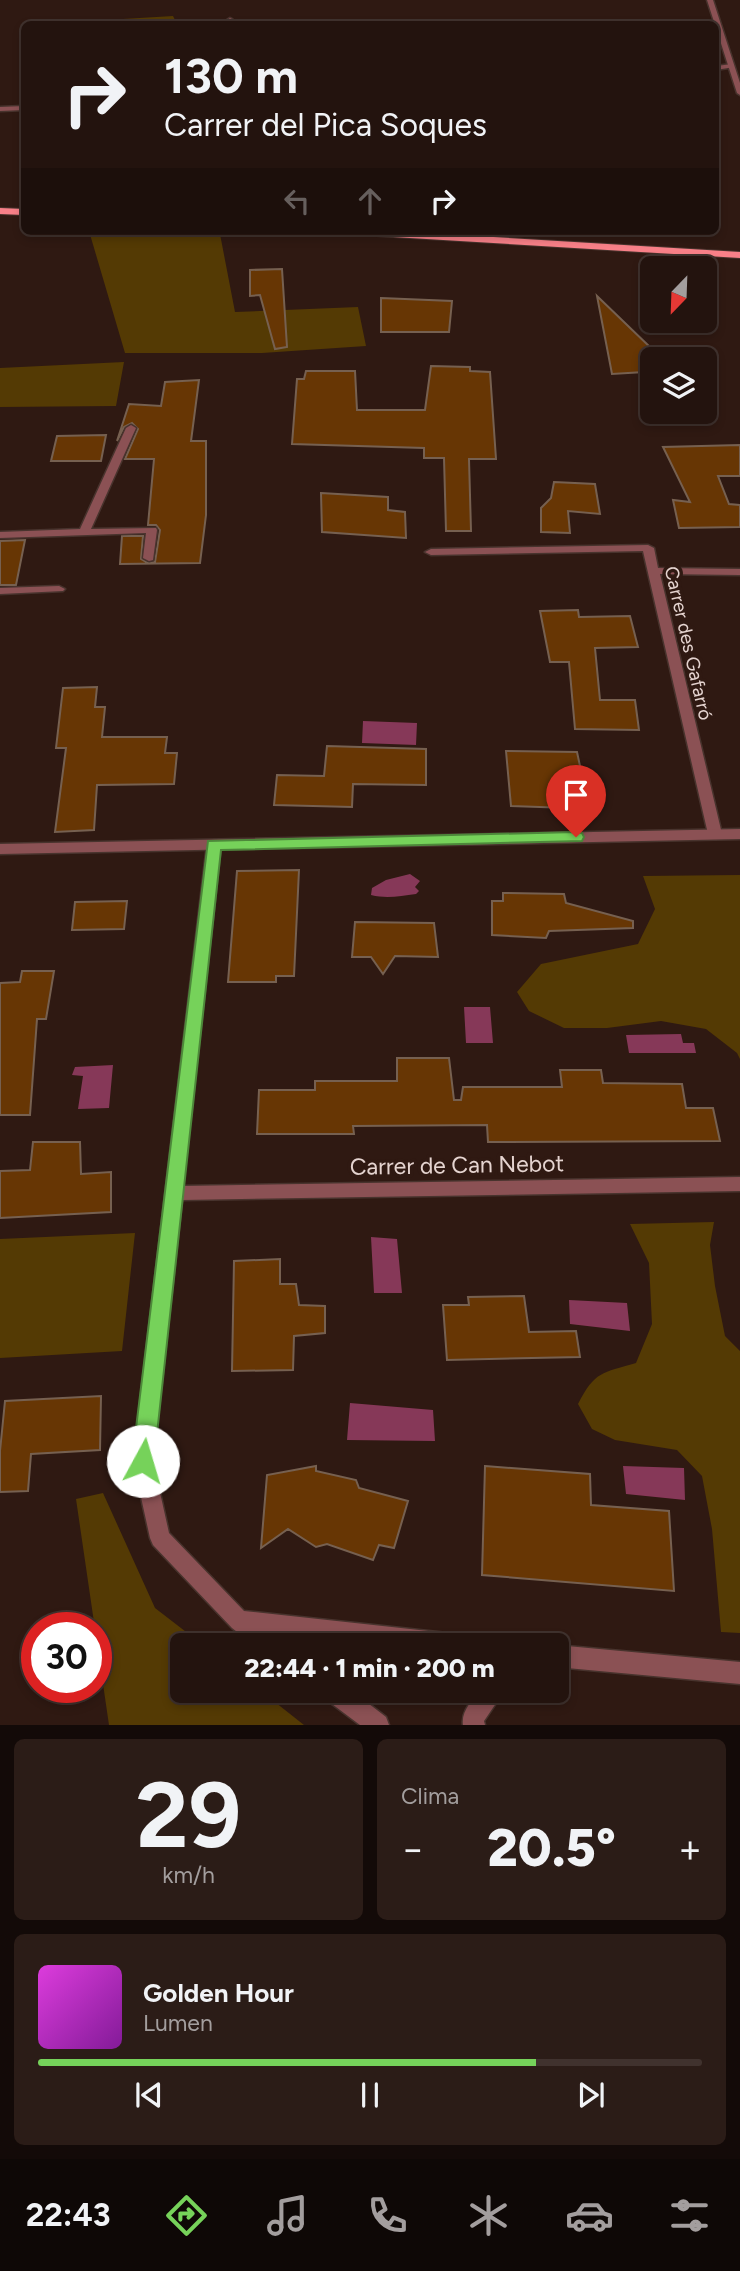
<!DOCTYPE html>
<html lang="es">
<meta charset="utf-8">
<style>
:root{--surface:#23130e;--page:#2b1c17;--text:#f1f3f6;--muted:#a39e9e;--line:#40322e;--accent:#76d25a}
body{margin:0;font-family:Figtree,sans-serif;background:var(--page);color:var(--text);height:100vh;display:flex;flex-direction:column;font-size:26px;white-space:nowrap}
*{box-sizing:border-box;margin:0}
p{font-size:23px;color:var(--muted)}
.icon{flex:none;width:38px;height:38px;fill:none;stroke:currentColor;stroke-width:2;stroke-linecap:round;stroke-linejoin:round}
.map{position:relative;height:1725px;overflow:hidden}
.sheet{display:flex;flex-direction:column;gap:14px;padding:14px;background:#130a08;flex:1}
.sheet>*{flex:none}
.top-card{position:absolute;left:21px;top:21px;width:698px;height:214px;border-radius:10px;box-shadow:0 4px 10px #0003,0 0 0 2px var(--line);background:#23130e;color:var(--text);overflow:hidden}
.needle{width:46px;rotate:203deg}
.tools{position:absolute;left:640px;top:256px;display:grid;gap:14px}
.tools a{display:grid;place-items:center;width:77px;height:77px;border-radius:10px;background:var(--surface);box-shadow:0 4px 10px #0003,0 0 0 2px var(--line);font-size:35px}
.speed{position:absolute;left:21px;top:1612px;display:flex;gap:14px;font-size:35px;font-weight:700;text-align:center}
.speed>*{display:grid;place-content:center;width:91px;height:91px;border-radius:50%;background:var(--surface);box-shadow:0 4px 10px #0003,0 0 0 2px var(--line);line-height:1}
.speed .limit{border:10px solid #d22;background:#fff;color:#111}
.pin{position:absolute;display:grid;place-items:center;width:60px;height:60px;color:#fff;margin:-72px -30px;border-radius:50% 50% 50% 0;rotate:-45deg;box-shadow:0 0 7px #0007}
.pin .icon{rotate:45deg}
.me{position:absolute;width:77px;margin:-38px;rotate:6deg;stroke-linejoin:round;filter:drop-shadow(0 0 5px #0008)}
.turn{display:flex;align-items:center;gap:24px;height:147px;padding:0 28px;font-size:32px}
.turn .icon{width:91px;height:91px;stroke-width:2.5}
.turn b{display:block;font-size:49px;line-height:60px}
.lanes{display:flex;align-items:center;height:66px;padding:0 28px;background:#0003;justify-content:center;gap:35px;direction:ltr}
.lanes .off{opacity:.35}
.big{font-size:52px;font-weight:800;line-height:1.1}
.sheet .card{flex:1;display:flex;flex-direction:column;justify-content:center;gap:10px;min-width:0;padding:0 24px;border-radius:10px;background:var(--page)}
.sheet .dial{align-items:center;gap:0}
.dial b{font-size:91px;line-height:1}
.song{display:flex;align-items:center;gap:21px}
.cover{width:84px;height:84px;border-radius:10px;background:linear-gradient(135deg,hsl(300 70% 55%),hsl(290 70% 35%))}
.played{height:7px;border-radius:4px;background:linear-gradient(90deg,var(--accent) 75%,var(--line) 75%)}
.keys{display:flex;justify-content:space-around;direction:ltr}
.heat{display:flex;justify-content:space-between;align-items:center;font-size:38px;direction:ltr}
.sheet .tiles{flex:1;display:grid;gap:14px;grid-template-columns:1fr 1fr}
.card:last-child{grid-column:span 2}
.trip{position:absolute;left:170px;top:1633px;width:399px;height:70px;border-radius:10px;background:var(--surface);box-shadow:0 4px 10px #0003,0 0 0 2px var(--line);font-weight:800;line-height:70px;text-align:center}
.dock{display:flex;height:112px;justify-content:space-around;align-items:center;background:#0e0806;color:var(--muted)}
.dock .icon{width:49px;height:49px}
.dock .selected{color:var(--accent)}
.dock b{font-size:32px;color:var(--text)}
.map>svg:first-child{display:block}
.green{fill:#543a04}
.water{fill:#863858}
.building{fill:#673604;stroke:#766050;stroke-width:2}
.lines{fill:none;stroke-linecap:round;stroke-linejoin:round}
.minor-casing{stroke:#48332d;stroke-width:3}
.tertiary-casing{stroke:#48332d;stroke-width:3}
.primary-casing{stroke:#48332d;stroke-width:2}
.minor{fill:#8b5154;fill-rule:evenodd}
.tertiary{fill:#8b5154;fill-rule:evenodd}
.primary{fill:#f88088;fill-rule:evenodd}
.route{fill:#76d25a;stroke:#4d883a;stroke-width:2}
.labels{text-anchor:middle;stroke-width:7;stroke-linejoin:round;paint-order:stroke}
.street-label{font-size:19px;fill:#e5d4d0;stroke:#2f1912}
.near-street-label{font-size:23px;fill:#e5d4d0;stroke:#2f1912}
</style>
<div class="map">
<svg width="740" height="1725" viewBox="0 0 740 1725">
<rect width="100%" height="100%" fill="#2f1912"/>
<path class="green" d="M173,16L177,24H39Z
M89,231L220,234L235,312L358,307L366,346L262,353H125Z
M124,362L116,406L0,407V368Z
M740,875V1059L737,1053L706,1029L661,1021L607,1028H564L529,1011L517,992L541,964L638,944L655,909L643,876Z
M714,1222L710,1245L715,1286L725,1336L740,1351V1633L721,1632L712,1529L702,1476L677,1450L615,1440L592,1429L578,1404C595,1371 602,1373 636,1363L652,1324L649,1263L630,1224Z
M135,1233L122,1351L0,1358V1239Z
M103,1493L155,1608L203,1645H182V1690L261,1691L304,1725H109L76,1499Z"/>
<path class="water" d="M363,721L417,723L416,745L362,743Z
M410,874L420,881L415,887L419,891L416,894C400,896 387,899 371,895L372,888L386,880Z
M464,1007H490L493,1043H466Z
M681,1034L683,1043H694L696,1053H629L626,1035Z
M113,1065L109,1108L78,1109L83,1076L72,1075L75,1067Z
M371,1237L397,1239L402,1293H374Z
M569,1300L627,1303L630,1331L570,1324Z
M350,1403L433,1410L435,1441L347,1440Z
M623,1466L684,1468L685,1500L626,1494Z"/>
<path class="building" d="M282,269L287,347L275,349L260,295L250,296V270Z
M597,296L653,350V368L644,369V372L612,374Z
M381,298L452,301L449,332H381Z
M431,366L470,367V371L490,372L496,459H469L471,531H446L444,458H424V448L292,444L297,379H304L306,371H355L357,410H425Z
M199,380L191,441H206V515L200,563L120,564L122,536H143L141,559L148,563L155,562L160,530L156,525H148L154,459H125L138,429L132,423L124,427L117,441L129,404L161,406L165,382Z
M106,435L101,461H51L57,436Z
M740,445V476H718L729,504L740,505V527L679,528L673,500L690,502L663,447Z
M554,482L595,484L600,514L568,511L570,533L541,532V508L551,498Z
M321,493L388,497V510L405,512L406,538L322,532Z
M25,540L16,585H0V541Z
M578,610L579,617L630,616L638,647L595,648L600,700H635L639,730L575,729L569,662H550L540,611Z
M97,687L95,707H105L102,737H167L165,753H177L174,784L97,785L94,830L55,832L66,748H56L63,688Z
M327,746L426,749V785L353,784L352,807L274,805L277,775L324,776Z
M506,751L577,752L583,780L562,779L568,808L511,806Z
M299,870L294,976H276V982H228L237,871Z
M503,893L564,894L566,903L633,921V928L549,931L546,938L492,935V901H503Z
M127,901L124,929L72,930L75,902Z
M355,922L434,923L438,957L395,956L383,974L371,957H352Z
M22,971H54L46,1019H37L30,1115H0V983L20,982Z
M397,1058H449L454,1100H461L463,1087H562L560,1070H601L603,1083L682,1084L686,1108H713L720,1141L488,1142L487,1125L353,1126L354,1134H257L259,1090H315V1081H397Z
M33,1142H80L81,1174L111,1172V1212L0,1218V1171L30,1170Z
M280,1259V1284H296L299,1305L325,1306V1333L294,1336L293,1370L232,1371L234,1261Z
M524,1296L529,1332L576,1331L580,1357L447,1360L443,1305H469L468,1297Z
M101,1396L100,1450L31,1454L28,1491L0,1492V1451L5,1401Z
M316,1466V1471L356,1480L359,1488L408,1501L394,1548L379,1545L373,1560L327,1544L316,1547L288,1529L261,1548L267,1475Z
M485,1466L590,1474L591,1505L669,1511L674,1591L482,1575Z"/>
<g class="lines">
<defs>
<path id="minor" d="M230,18L232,19L236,24H230L227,20Z
M732,64L734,67L716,70V66Z
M24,106V110L0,111V107Z
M131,425L136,428L91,529L156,528L157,530L153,560L149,561L143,558L146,533L0,538V532L80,529L126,428Z
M648,545L654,548L658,568L740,569V575L660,574L722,834L715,839L708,834L643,551L431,555L425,552L431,549Z
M59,586L65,589L63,591L0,594V588Z
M214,840L221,845L183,1186L740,1177V1191L182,1200L153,1461L169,1533L244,1611L456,1634L464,1637L467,1645H360L277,1636L283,1645H254L232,1628L153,1545L150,1538L133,1461L207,845Z
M556,1645L740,1662V1684L556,1667Z
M321,1690H351L386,1717L389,1725H360L324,1698Z
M480,1690H505L484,1721L485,1725H463C461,1711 472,1701 480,1690Z"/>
<path id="tertiary" d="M707,0H713L740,83V95L737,93Z
M740,829V839L0,854V844Z"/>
<path id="primary" d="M0,208L24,209V215L0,214Z
M338,231H393L740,252V258L343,234Z"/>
</defs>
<use href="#minor" class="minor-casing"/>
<use href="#tertiary" class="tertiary-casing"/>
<use href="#primary" class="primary-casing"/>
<use href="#minor" class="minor"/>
<use href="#tertiary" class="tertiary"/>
<use href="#primary" class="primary"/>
</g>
<path class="route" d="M576,832L582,833L584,837L582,841L221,850L154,1461L151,1469L143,1472L135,1469L132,1461L208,841Z"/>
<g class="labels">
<g class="street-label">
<text transform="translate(689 643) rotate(77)" y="7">Carrer des Gafarró</text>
</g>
<g class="near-street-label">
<text transform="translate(457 1165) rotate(-1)" y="8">Carrer de Can Nebot</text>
</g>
</g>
</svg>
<div class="tools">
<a><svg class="needle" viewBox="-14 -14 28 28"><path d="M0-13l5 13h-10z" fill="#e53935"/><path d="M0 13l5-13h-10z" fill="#a39e9e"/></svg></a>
<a><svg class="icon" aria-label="layers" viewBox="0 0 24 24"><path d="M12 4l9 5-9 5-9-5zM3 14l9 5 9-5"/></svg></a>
</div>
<div class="speed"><div class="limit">30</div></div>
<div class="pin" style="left:576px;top:837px;background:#d93025"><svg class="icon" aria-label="arrive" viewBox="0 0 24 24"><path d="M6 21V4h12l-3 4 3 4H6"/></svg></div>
<svg class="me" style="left:143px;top:1461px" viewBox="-20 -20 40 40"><circle r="19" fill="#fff"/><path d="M0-13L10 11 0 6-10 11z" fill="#76d25a"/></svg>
<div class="trip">22:44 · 1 min · 200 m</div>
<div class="top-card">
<div class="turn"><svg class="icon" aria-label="right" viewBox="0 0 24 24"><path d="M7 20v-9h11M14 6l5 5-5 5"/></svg><div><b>130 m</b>Carrer del Pica Soques</div></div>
<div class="lanes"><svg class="icon off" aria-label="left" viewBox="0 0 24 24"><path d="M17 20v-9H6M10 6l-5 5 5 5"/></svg><svg class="icon off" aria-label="ahead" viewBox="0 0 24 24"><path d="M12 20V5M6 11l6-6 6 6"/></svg><svg class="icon" aria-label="right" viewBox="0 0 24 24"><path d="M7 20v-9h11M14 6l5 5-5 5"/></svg></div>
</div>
</div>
<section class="sheet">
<div class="tiles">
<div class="card dial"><b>29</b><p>km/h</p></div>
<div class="card"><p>Clima</p>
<div class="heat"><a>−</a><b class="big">20.5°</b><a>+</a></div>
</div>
<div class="card">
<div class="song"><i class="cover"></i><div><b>Golden Hour</b><p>Lumen</p></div></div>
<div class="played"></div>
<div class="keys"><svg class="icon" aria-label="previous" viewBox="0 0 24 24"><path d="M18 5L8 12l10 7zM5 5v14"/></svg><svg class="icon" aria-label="pause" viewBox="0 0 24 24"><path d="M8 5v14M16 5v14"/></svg><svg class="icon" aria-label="next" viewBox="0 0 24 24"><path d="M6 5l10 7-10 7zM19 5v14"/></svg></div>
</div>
</div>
</section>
<nav class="dock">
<b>22:43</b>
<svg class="icon selected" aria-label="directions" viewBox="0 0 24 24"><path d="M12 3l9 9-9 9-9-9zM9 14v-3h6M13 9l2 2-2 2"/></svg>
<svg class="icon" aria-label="music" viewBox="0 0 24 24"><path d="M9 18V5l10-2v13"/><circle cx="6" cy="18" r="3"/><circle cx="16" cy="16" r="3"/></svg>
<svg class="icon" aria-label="phone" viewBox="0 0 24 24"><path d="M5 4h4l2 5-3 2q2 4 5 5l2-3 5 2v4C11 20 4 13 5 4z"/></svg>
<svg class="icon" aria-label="climate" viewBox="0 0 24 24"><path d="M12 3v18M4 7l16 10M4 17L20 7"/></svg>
<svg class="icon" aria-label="car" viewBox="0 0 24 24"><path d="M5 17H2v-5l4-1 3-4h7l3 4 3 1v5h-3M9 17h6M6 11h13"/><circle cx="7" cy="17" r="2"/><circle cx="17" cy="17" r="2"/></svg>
<svg class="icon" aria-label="filters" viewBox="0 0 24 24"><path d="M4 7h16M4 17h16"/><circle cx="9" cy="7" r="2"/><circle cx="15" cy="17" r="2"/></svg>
</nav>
